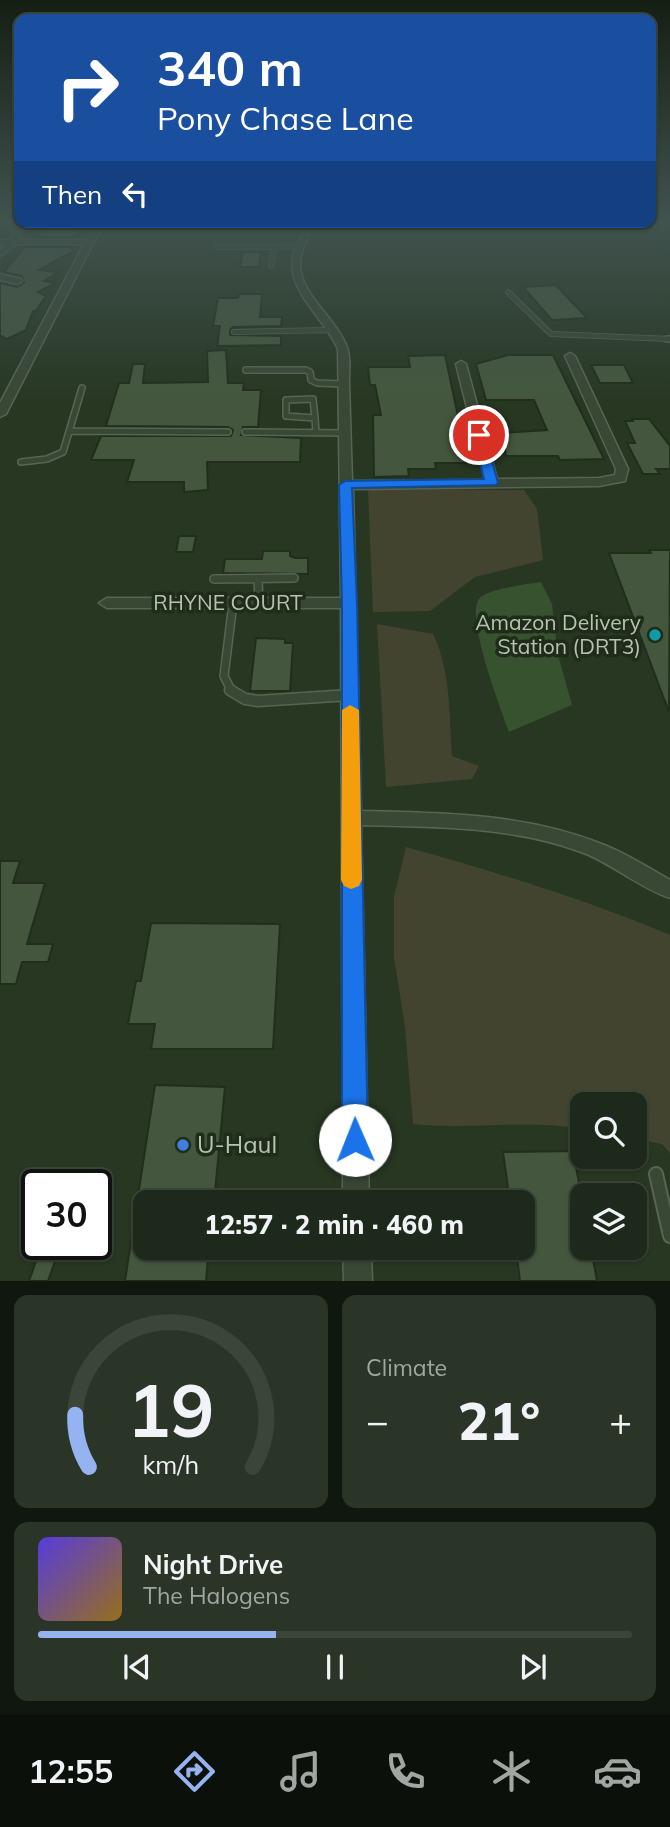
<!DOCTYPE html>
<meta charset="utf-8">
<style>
:root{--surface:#1d291a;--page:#2a3527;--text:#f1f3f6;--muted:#a0a6a2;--line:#3b4539;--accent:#95b2f1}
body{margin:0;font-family:Mulish,sans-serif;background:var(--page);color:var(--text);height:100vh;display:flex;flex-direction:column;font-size:26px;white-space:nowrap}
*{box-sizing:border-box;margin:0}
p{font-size:23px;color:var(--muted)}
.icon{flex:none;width:38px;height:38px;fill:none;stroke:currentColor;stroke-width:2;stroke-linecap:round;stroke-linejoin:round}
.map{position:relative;height:1281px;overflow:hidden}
.panel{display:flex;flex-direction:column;gap:14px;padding:14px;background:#10170e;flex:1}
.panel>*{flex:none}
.hud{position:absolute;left:14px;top:14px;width:642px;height:214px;border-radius:14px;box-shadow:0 2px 5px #0004,0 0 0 2px var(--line);background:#1a4fa0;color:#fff;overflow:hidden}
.buttons{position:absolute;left:570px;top:1092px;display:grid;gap:14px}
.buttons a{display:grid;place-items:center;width:77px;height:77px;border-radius:14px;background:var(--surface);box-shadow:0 2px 5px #0004,0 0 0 2px var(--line);font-size:35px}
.speed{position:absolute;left:21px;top:1169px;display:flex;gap:14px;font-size:35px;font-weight:700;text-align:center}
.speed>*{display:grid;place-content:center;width:91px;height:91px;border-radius:50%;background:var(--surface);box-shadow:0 2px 5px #0004,0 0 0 2px var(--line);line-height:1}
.speed .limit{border:4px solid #111;border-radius:10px;background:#fff;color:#111}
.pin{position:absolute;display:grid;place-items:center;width:60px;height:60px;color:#fff;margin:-30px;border:4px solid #fff;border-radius:50%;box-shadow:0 2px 7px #0007}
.me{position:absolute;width:77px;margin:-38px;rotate:359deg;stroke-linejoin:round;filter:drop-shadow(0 0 5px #0008)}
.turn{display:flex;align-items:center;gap:24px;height:147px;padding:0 28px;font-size:32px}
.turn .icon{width:91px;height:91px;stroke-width:2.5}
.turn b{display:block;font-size:49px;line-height:60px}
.then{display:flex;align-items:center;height:66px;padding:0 28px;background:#0003;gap:14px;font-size:26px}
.big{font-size:52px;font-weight:800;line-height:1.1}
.panel .widget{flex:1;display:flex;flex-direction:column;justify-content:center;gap:10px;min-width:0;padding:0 24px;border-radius:14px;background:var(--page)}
.panel .dial{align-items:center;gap:0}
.dial svg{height:182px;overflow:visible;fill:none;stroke:var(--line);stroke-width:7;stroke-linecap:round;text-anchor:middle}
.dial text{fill:var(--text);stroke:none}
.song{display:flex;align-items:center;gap:21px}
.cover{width:84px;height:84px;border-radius:10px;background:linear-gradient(135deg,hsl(250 70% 55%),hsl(40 70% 35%))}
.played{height:7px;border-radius:4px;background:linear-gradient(90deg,var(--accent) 40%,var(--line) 40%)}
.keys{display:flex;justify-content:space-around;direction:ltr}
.heat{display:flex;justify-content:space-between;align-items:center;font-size:38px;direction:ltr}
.panel .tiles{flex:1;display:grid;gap:14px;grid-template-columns:1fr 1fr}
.widget:last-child{grid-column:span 2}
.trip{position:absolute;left:133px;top:1190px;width:402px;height:70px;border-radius:14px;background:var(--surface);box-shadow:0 2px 5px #0004,0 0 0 2px var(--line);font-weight:800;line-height:70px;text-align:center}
.tabs{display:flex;height:112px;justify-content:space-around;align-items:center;background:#0c100a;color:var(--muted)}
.tabs .icon{width:49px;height:49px}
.tabs .active{color:var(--accent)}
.tabs b{font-size:32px;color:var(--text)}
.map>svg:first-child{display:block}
.green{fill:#434430}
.water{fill:#36522e}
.building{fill:#44573e;stroke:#212e1c;stroke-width:2}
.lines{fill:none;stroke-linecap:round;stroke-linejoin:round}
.lane-far4-casing{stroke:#576553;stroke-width:6}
.lane-far3-casing{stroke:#576553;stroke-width:8}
.lane-far2-casing{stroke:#576553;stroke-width:10}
.lane-far1-casing{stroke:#576553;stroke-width:13}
.lane-casing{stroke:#576553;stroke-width:16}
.street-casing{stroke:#576553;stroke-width:3}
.lane-far4{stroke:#394735;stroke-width:4.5}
.lane-far3{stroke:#394735;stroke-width:5}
.lane-far2{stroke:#394735;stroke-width:7}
.lane-far1{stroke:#394735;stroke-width:10}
.lane{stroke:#394735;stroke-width:12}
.street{fill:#394735;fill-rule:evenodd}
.route{fill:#1a73e8;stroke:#114b97;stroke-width:2}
.slow{fill:#f59e0b}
.culture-dot{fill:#0f9aa8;stroke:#1f2c1a;stroke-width:2.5}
.shop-dot{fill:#3f7fe0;stroke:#1f2c1a;stroke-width:2.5}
.labels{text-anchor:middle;stroke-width:7;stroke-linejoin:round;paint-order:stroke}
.street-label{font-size:21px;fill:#b4c4b0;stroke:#1f2c1a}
.poi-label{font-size:21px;fill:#b4c4b0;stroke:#1f2c1a;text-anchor:end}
.near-poi-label{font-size:24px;fill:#b4c4b0;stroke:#1f2c1a;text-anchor:start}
</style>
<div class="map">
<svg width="670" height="1281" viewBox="0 0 670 1281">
<rect width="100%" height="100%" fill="#273722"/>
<path class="green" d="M368,489L524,490L537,509L543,560L475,577L430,611L373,612Z
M377,624L433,634C451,671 449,715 452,756L479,766L472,779L386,787Z
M406,847C496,872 584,899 670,935V1153L662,1144L635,1139V1104H583V1129C527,1119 470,1130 413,1124L405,1027L394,957V897Z"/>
<path class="water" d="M541,582L552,604L558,655L572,705L509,732C501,709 465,617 479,599C487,589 527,584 541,582Z"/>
<path class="building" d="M53,222H85L76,237H36Z
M25,247H71L73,251L39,270L58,272L44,281L55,283L38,292L46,296L36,311H33L26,330L7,339L0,335V283L17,287L24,283L22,276L4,272Z
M243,252H261L259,267H240Z
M556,285L570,300L587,318L552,320L523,287Z
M240,294H262L260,317H282L281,326L233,327L230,330V335L281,336V345L217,346L220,326H213L218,298H238Z
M226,350L228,383H244L243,390H261L258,427H243L241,435L301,438L300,462H207L208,490L184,492V482H127L134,460H91L101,436H231L233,430L228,427L106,426L119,383H129L133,364H145L143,383L208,382L207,351Z
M445,355L468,463H435L436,469H408L409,476L374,477L373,415H381L375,385H370L368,367H410L408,356Z
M508,355H553L604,459L560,460L558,456H506L502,433L547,430L534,400H486L476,364Z
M591,365H624L633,383H600Z
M632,419H649L670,446V469H656L660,474H643L627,443H635L625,421H633Z
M179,536H196L193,552H176Z
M649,550H670L669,712L609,553H651Z
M263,551H290V556L295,558H308V574L223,573L225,559H262Z
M256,638L285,639V643H293L290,691H250Z
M0,861H20L13,883H45L27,944H53L48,962H22L16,984H0Z
M151,923L280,924L273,1049H151L155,1024H128L136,981H141Z
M155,1085L225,1087L214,1202H145V1248H209L206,1281H125Z
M573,1151L583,1204V1248H591L597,1281H520L516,1248H523V1202H510L503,1152Z
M42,1244H61L48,1281H29Z"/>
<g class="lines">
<defs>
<path id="lane-far4" d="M218,247H274
M271,266L274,247L299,246
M508,292L551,334L670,339
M234,332L334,330"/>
<path id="lane-far3" d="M667,339H670
M246,370H306L310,372L311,380L317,383L343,384
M313,399L315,418L286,416V400Z
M315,418L316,433
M71,431L228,432
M245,432L344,433
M21,462L47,459L63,452L82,388"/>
<path id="lane-far2" d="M214,579L294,578
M258,579L259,603
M232,692L224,676L233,603"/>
<path id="lane-far1" d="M230,690L245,699L258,701L350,695"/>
<path id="lane" d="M656,1174L670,1236"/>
<path id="street" d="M9,222H17L22,230L19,240H87L96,222H104L6,414L0,417V403L84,244H16L0,256V250L6,244H0V240H11L14,230Z
M303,234L310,236C278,282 332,309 346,345C351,356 349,371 349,383C350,416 351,448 352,481L485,480L456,364L461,361L466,364L497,479L599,478L615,475L616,469L565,356L570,353L575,356L628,469L625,481L599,486L353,489L361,811C442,813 522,813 599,843C624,852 647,867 670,880V898C640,888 614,865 584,853C513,826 436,827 361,825L369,1202H343L341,608H107L99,603L107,598H341L338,349C321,311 270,280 303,234Z
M0,274L21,279L22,281L18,284L0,280Z
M343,1248H371L372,1281H344Z"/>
</defs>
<use href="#lane-far4" class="lane-far4-casing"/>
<use href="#lane-far3" class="lane-far3-casing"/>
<use href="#lane-far2" class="lane-far2-casing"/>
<use href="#lane-far1" class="lane-far1-casing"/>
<use href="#lane" class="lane-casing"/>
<use href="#street" class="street-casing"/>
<use href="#lane-far4" class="lane-far4"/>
<use href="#lane-far3" class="lane-far3"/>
<use href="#lane-far2" class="lane-far2"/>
<use href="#lane-far1" class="lane-far1"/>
<use href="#lane" class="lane"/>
<use href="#street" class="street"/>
</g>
<linearGradient id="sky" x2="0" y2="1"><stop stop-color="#151e13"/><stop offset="0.55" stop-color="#41534f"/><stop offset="1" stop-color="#41534f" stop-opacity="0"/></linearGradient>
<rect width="670" height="401" fill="url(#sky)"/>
<path class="route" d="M479,431L485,435L498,483L496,485L352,488L357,603L368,1140L364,1149L355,1152L346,1149L342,1140V603L339,485L345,481L484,479L473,435Z"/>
<path class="slow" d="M350,705L359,710L362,880L359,886L351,889L344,886L341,880L342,710Z"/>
<circle class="culture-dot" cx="655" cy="635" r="7"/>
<circle class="shop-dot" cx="183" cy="1145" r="7"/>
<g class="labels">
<g class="street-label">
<text x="228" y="610">RHYNE COURT</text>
</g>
<g class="poi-label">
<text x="641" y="630">Amazon Delivery<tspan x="641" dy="24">Station (DRT3)</tspan></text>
</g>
<g class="near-poi-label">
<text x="197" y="1153">U-Haul</text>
</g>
</g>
</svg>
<div class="buttons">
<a><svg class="icon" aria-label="search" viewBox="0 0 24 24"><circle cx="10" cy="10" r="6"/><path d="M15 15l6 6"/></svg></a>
<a><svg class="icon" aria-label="layers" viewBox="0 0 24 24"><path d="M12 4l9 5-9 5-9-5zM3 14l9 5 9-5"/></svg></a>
</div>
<div class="speed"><div class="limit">30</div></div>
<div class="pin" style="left:479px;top:435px;background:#d93025"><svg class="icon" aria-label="arrive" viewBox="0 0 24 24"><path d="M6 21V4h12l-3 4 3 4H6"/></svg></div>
<svg class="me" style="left:355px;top:1140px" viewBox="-20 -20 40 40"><circle r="19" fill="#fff"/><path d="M0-13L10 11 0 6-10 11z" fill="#1a73e8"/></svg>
<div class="trip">12:57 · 2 min · 460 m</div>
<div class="hud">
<div class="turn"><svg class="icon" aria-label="right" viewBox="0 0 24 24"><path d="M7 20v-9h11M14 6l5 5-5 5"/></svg><div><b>340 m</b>Pony Chase Lane</div></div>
<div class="then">Then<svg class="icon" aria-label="left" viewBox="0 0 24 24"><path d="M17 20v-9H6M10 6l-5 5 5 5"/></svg></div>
</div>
</div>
<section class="panel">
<div class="tiles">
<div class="widget dial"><svg viewBox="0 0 100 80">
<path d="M14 69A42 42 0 1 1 86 69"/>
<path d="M14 69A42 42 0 0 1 8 46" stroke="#95b2f1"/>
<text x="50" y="56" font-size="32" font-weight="700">19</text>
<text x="50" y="72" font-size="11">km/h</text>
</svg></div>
<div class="widget"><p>Climate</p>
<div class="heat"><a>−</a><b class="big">21°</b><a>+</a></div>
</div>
<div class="widget">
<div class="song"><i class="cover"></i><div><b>Night Drive</b><p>The Halogens</p></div></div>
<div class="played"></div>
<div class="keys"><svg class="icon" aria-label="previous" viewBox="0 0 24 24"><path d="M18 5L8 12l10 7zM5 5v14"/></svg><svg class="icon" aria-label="pause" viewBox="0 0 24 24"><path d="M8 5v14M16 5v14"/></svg><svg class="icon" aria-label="next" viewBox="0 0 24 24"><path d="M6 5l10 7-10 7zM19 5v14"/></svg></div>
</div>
</div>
</section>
<nav class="tabs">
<b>12:55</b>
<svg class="icon active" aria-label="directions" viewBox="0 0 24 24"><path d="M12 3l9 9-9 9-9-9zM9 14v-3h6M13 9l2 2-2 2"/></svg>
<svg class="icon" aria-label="music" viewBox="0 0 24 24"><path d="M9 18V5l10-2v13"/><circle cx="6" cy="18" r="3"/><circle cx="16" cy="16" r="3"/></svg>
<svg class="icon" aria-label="phone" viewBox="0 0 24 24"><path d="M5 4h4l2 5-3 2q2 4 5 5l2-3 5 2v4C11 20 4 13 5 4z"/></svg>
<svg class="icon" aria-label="climate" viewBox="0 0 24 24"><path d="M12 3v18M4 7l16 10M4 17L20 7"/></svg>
<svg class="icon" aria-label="car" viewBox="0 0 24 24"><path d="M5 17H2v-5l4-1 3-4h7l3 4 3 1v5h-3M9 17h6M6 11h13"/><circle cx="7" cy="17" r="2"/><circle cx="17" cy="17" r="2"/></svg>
</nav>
